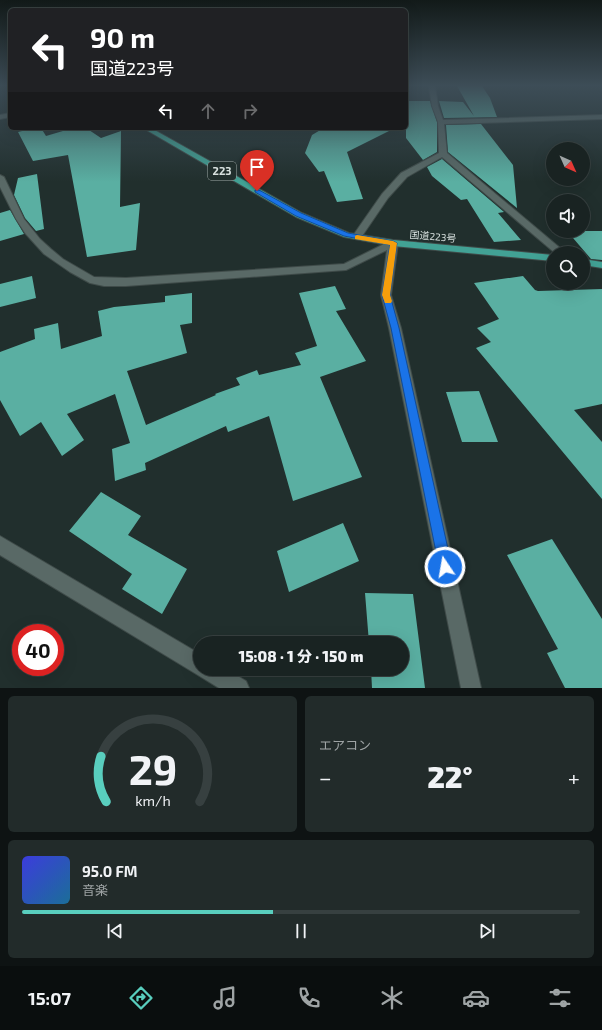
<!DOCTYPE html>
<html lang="ja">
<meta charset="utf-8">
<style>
:root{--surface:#192322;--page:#222b2a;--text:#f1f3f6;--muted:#9fa4a5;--line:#374040;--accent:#59cebe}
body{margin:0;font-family:"Exo 2","Noto Sans JP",sans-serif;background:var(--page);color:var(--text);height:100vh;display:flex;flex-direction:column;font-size:15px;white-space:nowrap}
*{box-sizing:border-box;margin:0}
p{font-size:13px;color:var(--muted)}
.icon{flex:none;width:22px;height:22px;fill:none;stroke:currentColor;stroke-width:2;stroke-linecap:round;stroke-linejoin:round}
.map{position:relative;height:688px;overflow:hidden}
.drawer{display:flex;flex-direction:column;gap:8px;padding:8px;background:#0e1313;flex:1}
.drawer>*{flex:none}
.guide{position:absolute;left:8px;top:8px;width:400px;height:122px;border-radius:6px;box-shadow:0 4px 16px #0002,0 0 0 1px var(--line);background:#202124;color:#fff;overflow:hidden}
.needle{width:26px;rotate:135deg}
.fabs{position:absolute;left:546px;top:142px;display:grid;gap:8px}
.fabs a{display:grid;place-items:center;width:44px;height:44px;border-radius:50%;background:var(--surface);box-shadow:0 4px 16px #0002,0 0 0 1px var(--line);font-size:20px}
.speed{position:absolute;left:12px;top:624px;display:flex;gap:8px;font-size:20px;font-weight:700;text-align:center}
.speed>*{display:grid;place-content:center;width:52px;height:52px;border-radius:50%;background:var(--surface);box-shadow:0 4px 16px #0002,0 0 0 1px var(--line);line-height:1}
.speed .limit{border:6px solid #d22;background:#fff;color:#111}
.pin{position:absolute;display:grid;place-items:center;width:34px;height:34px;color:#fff;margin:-41px -17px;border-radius:50% 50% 50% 0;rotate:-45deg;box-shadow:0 0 4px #0007}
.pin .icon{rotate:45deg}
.me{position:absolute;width:44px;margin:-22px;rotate:348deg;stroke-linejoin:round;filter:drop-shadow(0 0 3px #0008)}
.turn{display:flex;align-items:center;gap:14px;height:84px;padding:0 16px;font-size:18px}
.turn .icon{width:52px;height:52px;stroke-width:2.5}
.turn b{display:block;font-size:28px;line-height:34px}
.lanes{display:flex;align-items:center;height:38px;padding:0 16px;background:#0003;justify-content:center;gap:20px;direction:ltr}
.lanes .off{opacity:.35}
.big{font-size:30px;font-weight:800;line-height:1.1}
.drawer .widget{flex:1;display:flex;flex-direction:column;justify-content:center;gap:6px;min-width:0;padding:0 14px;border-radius:6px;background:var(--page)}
.drawer .dial{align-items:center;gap:0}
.dial svg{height:104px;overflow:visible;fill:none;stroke:var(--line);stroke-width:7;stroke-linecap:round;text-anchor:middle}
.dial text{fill:var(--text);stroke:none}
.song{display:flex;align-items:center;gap:12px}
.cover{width:48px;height:48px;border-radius:6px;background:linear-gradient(135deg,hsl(240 70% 55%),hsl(200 70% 35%))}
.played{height:4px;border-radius:2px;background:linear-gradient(90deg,var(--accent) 45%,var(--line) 45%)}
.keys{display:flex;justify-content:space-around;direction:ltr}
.heat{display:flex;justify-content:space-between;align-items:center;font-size:22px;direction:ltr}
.drawer .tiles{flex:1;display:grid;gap:8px;grid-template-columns:1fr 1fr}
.widget:last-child{grid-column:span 2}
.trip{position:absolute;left:193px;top:636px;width:216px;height:40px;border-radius:20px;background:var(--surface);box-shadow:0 4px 16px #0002,0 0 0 1px var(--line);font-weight:800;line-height:40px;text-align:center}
.tabs{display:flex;height:64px;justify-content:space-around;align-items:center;background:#0a0e0e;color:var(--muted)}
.tabs .icon{width:28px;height:28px}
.tabs .current{color:var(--accent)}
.tabs b{font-size:18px;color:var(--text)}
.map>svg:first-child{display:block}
.building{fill:#5aafa2}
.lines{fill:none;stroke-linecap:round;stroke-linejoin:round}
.minor-casing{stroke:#3f4b49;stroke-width:2}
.highway-casing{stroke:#3f4b49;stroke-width:2}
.minor{fill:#596966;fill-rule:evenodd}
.highway{fill:#42a295;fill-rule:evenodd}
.route{fill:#1a73e8;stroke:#114b97}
.slow{fill:#f59e0b}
.labels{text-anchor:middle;stroke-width:4;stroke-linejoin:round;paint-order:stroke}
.far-street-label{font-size:10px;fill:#d6dfdd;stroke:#212f2d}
.shield{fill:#212f2d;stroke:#a0aaa8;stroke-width:1}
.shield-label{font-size:11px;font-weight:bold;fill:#d6dfdd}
</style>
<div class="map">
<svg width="602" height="688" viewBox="0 0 602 688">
<rect width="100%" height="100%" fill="#212f2d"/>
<path class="building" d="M457,86H482L490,98L497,117L444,118L439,101L463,102L474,116Z
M406,101H430L437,122V152L423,160L406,138Z
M481,124L513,165L517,208L448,152L446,125Z
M35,128H41L46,136L73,128H86L101,138L121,131L120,207L140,203L136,250L87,257L68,155L33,161L18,132Z
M334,128H395L347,152L363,199L337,202L324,171L319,172L305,153L312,135L322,129Z
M442,159L504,212L498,213L521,240L494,242L467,199L461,200L432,176L427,167Z
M37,174L44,229L36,231L25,218L14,195L18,178Z
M10,210L24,234L0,241V213Z
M567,231H602V260L591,259Z
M32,276L36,298L0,307V284Z
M523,276L535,290L538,291L602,289V404L574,410L602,442V499L476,348L491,342L477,328L499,319L474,283Z
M335,286L346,309L336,311L366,361L320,377L362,477L293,501L269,416L228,432L226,426L145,463L146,470L115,481L112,449L130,443L115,394L67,414L84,440L62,456L41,422L20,436L0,400V352L35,339L34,329L58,323L61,349L102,336L98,311L114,307L165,302V296L192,293V323L180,325L187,353L127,371L146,425L216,395L215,394L240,385L236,378L257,370L259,375L301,365L295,353L317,346L299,293Z
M479,391L498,442H462L446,392Z
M101,492L141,516L128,535L187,569L162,614L122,589L132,574L69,531Z
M343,523L359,561L289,592L277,551Z
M552,539L602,619V688H565L547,653L558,649L507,555Z
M365,593L413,594L425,688H372L371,669H402V643H369Z"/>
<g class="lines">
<defs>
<path id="minor" d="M429,86H435L438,106L443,120L602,115V119L444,124L447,153L566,253H555L442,157L407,177L388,198L360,239H354L352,237L382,194L401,173L439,153L438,122L432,106Z
M10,113V117L0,119V115Z
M0,175L4,177L24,219L40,239L51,249L63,259L94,277L126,278L344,264L390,241H396L398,243L391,295L401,328L481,688H461L389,328L381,295L387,250L346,270L126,286H104L90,283L70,272L44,254L25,233L16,219L0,187Z
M0,536L200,654V669H226L246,681L249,688H219L193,672L0,555Z"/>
<path id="highway" d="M143,128H151L302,213L349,233L393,240L553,255V261L393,246L344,237L296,217Z
M583,259L602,262V268L583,265Z"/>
</defs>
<use href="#minor" class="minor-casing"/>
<use href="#highway" class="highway-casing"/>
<use href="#minor" class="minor"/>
<use href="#highway" class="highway"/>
</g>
<linearGradient id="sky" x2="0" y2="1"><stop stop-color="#121a19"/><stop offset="0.47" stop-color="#3d4d57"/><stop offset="1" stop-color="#3d4d57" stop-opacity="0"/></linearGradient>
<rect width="602" height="182" fill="url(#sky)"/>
<path class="route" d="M255,190H259L301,213L348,233L393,241L397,243L390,295L399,328L452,567L450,571L445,573L441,571L439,567L391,328L382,295L390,245L344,236L296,216L255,192Z"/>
<path class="slow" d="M357,235L393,241L397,243L390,295L392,301L391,303H385L382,295L390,245L355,239V236Z"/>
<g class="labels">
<g class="far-street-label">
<text transform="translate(433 236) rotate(5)" y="4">国道223号</text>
</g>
<rect class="shield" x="208" y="162" width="28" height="18" rx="3"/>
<g class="shield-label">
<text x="222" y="175">223</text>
</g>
</g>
</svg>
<div class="fabs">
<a><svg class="needle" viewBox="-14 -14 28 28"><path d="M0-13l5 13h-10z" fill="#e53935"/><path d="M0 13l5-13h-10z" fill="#9fa4a5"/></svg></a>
<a><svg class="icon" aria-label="sound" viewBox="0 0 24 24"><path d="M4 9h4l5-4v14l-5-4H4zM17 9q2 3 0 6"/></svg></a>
<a><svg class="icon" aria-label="search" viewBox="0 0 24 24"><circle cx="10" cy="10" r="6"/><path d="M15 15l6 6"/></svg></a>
</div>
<div class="speed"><div class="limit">40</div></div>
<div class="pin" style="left:257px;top:191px;background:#d93025"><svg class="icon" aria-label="arrive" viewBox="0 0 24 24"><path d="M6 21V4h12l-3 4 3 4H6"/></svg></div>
<svg class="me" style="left:445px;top:567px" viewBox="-20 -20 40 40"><circle r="17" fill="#1a73e8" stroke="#fff" stroke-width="3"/><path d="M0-11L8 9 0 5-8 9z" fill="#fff"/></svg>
<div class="trip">15:08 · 1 分 · 150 m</div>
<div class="guide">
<div class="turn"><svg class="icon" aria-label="left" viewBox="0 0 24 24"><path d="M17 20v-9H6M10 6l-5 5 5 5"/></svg><div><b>90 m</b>国道223号</div></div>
<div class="lanes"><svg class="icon" aria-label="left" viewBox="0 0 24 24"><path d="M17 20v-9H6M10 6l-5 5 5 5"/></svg><svg class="icon off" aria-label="ahead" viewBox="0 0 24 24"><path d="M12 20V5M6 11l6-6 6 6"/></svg><svg class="icon off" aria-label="right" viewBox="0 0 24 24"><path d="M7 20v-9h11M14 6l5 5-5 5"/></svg></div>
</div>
</div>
<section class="drawer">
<div class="tiles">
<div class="widget dial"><svg viewBox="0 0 100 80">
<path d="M14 69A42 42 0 1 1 86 69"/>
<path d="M14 69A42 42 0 0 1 10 34" stroke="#59cebe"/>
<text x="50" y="56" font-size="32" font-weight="700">29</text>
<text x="50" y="72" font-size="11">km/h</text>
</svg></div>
<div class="widget"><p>エアコン</p>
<div class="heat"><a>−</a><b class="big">22°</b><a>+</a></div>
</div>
<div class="widget">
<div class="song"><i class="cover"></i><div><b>95.0 FM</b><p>音楽</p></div></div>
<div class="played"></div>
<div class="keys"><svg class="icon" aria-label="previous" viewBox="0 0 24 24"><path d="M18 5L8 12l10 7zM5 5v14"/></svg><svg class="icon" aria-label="pause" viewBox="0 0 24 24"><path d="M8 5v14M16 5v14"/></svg><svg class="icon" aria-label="next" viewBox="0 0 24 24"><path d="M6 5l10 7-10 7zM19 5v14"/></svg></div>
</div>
</div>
</section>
<nav class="tabs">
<b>15:07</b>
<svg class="icon current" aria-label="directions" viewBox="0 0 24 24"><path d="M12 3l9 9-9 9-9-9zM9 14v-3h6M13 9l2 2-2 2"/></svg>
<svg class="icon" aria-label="music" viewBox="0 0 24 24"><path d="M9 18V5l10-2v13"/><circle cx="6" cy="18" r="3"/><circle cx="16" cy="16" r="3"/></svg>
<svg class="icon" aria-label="phone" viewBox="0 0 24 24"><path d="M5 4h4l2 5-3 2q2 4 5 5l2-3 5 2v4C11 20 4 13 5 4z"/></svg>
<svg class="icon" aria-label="climate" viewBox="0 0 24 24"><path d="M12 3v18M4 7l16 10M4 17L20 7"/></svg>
<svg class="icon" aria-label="car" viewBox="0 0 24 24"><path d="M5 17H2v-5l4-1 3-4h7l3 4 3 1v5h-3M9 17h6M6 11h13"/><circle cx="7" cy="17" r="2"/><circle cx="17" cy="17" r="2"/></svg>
<svg class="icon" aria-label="filters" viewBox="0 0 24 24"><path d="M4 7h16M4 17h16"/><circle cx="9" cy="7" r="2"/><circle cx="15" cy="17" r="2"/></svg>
</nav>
